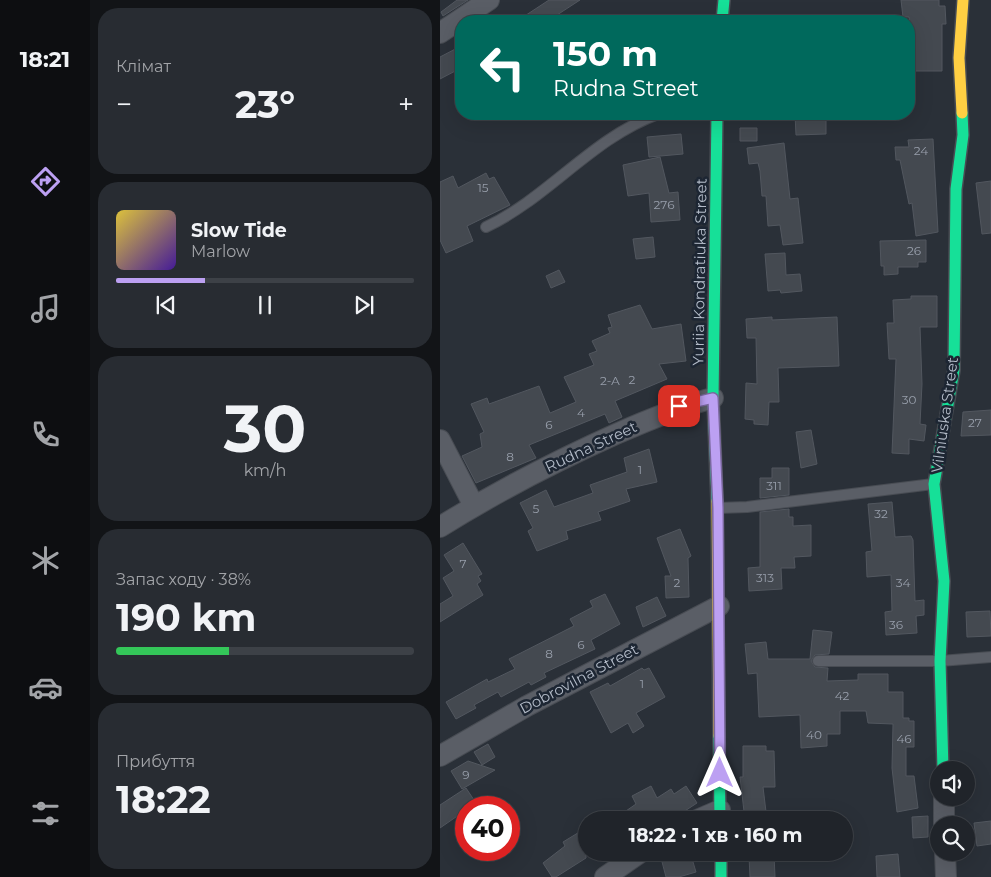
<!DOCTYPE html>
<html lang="uk">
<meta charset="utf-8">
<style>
:root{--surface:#20242a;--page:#282c32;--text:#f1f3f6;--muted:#a2a4a8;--line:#3d4147;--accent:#bca0f2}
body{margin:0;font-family:Montserrat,sans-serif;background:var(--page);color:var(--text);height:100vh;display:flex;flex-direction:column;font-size:19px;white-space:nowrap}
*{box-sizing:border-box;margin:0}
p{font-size:16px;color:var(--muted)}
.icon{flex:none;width:28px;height:28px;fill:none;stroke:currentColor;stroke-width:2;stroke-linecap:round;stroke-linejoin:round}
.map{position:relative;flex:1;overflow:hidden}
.panel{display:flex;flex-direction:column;gap:8px;padding:8px;background:#121417;width:350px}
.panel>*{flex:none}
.hud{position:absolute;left:15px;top:15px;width:460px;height:105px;border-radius:20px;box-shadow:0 5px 20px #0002,0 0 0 1px var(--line);background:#00695c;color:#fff;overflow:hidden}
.tools{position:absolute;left:490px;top:761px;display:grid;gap:10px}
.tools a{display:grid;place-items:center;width:45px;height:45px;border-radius:50%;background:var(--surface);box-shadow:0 5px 20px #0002,0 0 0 1px var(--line);font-size:25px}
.speed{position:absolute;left:15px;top:796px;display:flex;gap:10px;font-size:25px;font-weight:700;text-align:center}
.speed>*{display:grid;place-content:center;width:65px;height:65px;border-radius:50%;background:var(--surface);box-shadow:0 5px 20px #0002,0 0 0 1px var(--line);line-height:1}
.speed .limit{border:8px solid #d22;background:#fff;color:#111}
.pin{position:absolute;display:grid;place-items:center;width:42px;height:42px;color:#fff;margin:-21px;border-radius:10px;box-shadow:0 2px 8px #0006}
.me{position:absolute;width:55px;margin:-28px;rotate:0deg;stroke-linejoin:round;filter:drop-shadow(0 0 4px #0008)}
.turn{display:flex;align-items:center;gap:18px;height:105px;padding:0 15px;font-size:22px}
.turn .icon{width:65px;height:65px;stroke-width:2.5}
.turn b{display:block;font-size:35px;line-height:42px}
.big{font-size:38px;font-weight:700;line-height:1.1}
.panel .widget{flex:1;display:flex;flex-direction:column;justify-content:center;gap:8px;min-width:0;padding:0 18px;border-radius:20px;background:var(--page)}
.panel .dial{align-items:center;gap:0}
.dial b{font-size:65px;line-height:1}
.song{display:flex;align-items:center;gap:15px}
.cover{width:60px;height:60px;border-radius:8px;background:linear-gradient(135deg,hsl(50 70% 55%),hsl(260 70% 35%))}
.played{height:5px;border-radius:2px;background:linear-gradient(90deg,var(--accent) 30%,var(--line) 30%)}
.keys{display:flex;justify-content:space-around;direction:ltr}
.heat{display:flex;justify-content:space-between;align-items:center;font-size:28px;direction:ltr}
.charge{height:8px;border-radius:4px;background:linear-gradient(90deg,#34c759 38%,var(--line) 0)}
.trip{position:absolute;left:138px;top:811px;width:275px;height:50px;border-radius:25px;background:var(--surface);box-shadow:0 5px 20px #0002,0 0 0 1px var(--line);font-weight:700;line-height:50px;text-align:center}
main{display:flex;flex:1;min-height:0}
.tab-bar{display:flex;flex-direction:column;width:90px;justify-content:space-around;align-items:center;background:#0d0e11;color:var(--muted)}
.tab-bar .icon{width:35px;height:35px}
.tab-bar .on{color:var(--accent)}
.tab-bar b{font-size:22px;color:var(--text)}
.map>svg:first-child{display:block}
.building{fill:#444950;stroke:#52575f}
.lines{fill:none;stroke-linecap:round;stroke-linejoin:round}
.lane-casing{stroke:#484c53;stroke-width:12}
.street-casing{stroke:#484c53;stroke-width:22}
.fast-casing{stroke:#484c53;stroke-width:14}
.slow-casing{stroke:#484c53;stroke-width:14}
.lane{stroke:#5a5e66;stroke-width:10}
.street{stroke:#5a5e66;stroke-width:20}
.fast{stroke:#16e098;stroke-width:11}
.slow{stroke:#ffcf43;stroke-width:11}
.route-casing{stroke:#7a689d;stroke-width:12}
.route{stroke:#bca0f2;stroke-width:9}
.labels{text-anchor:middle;stroke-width:5;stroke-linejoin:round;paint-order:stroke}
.number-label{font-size:12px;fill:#989fab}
.street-label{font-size:15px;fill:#b4bcc9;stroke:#1d2633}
</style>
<main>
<nav class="tab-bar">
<b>18:21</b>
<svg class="icon on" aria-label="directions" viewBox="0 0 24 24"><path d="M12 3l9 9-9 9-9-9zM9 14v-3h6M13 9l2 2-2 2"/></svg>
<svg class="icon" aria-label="music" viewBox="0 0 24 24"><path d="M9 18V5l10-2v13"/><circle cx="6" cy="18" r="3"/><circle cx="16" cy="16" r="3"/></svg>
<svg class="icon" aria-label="phone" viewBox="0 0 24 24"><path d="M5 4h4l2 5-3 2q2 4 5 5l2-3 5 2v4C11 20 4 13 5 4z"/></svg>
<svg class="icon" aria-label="climate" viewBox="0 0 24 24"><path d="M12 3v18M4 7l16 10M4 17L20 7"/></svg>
<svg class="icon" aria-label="car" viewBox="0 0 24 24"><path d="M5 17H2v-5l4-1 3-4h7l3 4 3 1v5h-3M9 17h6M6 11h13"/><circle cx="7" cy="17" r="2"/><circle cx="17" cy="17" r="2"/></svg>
<svg class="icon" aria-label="filters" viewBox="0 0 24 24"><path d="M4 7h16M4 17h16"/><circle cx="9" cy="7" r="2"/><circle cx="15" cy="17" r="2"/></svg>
</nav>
<section class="panel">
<div class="widget"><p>Клімат</p>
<div class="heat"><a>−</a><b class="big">23°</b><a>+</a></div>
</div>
<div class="widget">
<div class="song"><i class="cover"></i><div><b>Slow Tide</b><p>Marlow</p></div></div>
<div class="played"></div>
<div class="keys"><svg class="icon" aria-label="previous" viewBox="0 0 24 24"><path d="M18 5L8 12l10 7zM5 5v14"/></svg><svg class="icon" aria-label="pause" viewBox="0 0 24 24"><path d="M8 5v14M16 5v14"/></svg><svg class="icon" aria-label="next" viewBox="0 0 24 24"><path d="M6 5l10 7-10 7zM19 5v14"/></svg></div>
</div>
<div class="widget dial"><b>30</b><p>km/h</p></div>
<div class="widget"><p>Запас ходу · 38%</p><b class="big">190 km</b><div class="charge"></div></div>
<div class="widget"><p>Прибуття</p><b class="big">18:22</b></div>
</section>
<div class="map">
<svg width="551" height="877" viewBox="0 0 551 877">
<rect width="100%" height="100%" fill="#2a3038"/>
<path class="building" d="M17,0H28L3,16L1,12Z
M109,0H140L117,15L121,21H77Z
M461,0H499V6H505L506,24H502V71H475L469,17H463Z
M21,46V68L0,79V57Z
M355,114H386V134L356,135Z
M300,128H317V141H300Z
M241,134L243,154L209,157L207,137Z
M493,139L498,232L476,236L472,203L469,204L460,160H456L455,147H469L468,140Z
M344,143L350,199L358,198L363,243L343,245L340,225L328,226L326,196H322L320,171L318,163L309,164L307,148Z
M220,157L229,193L238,192L240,220L211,222L209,193L188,196L183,165Z
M46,173L49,179L54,177L70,205L27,226L33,241L6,253L0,240V182L13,176L18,188Z
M551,181V233L542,234L536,183Z
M213,237L215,257L196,259L193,239Z
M486,240V262H478V267H458V274L444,275V266H441L440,241Z
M345,253L346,275L360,274L362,291L341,293L340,290L328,291L325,254Z
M119,270L125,282L111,288L106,276Z
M471,296H497V327H480L482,384L480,424L486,425L484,441L469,439V454L452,453L456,359H449L447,323H454L453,300L471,299Z
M200,305L212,329L241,324L246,361L219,364L227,379L175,401L182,417L169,423L165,414L89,445L96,458L36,483L22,456L42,447L40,434L44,432L31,404L47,398L49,404L99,386L110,413L136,402L124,377L154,365L149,354L157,351L152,341L170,333L168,328L172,327L168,315Z
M332,317V320L397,317L399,366L338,368L339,402H329L328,425L314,424V420L305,419L306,383L317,384L316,338H307L306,319Z
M551,410V435L521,436L523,412Z
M371,430L377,464L361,468L356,432Z
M209,449L217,482L186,489L190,501L158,512L161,520L126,531L128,539L97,551L88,531L93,528L80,503L106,490L114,507L153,493L150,485L187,472L184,458Z
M332,468H349V495L320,498V478H332Z
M452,502L455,537L471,536L473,540L475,601L484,600V615L476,616L477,633L446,635L445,612L452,611L451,575L427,577L426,552L432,551L428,504Z
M349,509V517H353V526L371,525V556L354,557L355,568H341L342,589L309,591L308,568L320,567V512Z
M240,529L251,556L248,558L249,597L226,598L225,576H231L217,538Z
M23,543L42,574L38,576L41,581L37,584L43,595L0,622V604L13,596L3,578L14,571L4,555Z
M165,594L180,624L151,640L155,649L104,673L106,677L91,685L89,682L61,697L58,692L34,705L36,708L16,719L6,702L47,679L48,682L75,669L69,659L134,626L130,619L153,607L150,601Z
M217,597L226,616L203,627L196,607Z
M550,611L551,636L527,637L526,612Z
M373,630L392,632L389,654L375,655L371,661L375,667L388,668L387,681L418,680V674H448V692H463V718H469V721H474V747H466V776H474L478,808L457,812L452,768L453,724L428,723L426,711H400V734H387V746L361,748L360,715L319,717L317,673L308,674L305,644L326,642L328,659H370Z
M202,668L204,670L209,668L225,697L196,713L204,726L193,733L188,723L171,733L150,692L168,683L170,686Z
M48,744L55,757L42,765L34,752Z
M303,746H326V751H334L335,787H323L327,820H305L300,777H303Z
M28,761L55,770L22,789L11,771Z
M211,786L217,798L231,789L234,794L246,786L257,803L231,820H173L196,804L192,796Z
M26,788L36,803L26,808V810L0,828V805Z
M488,816V837L473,838L472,817Z
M551,821V844L537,846L534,823Z
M146,828V858L116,877H112L103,863L125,846L123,842Z
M243,852H250L256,872L239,877H226L221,858Z
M334,854L335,877H310L309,856Z
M458,854L460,877H437L436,856Z"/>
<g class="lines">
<defs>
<path id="lane" d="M46,227C108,198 152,138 218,114
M278,508L307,507L493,484
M378,661H500L551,657"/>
<path id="street" d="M0,33L49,0
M0,440L34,506
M0,527C56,492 116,461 176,434C208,420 239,407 273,398
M0,756L87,706L279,606
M504,798V825
M257,820L280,810
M505,852L506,877
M165,877L201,852"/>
<path id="fast" d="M282,21L284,0
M277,501L273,398L277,114
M279,736L280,820
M503,770L500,661L504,581L494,484L514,370L516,189L523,135L522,113
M281,852V877"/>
<path id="slow" d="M522,113L519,58L523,0
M277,501L279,736"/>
</defs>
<use href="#lane" class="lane-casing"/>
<use href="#street" class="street-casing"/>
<use href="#fast" class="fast-casing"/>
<use href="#slow" class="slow-casing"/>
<use href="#lane" class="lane"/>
<use href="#street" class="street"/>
<use href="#fast" class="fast"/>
<use href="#slow" class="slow"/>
</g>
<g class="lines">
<defs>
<path id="route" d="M239,406L273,398L278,508L280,773"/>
</defs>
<use href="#route" class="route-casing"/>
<use href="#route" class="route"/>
</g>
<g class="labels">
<g class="number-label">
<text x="481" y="155">24</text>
<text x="43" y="192">15</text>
<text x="224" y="209">276</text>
<text x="474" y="255">26</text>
<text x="192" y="384">2</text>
<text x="170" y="385">2-А</text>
<text x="469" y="404">30</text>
<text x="141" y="417">4</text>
<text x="535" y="427">27</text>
<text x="109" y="429">6</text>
<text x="70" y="461">8</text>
<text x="200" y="474">1</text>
<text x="334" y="490">311</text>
<text x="96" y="513">5</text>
<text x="441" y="518">32</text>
<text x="23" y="568">7</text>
<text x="325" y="582">313</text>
<text x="237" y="587">2</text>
<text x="463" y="587">34</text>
<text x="456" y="629">36</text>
<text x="141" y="649">6</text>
<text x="109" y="658">8</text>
<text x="202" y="688">1</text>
<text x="402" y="700">42</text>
<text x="374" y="739">40</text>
<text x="464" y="743">46</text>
<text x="26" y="779">9</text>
</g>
<g class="street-label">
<text transform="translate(260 272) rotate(-89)" y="5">Yuriia Kondratiuka Street</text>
<text transform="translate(505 415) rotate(-82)" y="5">Vilniuska Street</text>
<text transform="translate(151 447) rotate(-25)" y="5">Rudna Street</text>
<text transform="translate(139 679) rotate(-28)" y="5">Dobrovilna Street</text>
</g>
</g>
</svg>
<div class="tools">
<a><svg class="icon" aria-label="sound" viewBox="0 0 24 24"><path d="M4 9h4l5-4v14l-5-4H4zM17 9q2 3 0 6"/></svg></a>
<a><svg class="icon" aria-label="search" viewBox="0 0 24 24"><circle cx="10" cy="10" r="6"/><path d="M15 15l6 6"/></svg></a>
</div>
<div class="speed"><div class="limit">40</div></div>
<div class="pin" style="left:239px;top:406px;background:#d93025"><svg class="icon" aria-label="arrive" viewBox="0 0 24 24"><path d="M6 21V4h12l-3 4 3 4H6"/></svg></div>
<svg class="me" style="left:280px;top:773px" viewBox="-20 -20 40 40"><path d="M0-17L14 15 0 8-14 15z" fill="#bca0f2" stroke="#fff" stroke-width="4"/></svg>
<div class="trip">18:22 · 1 хв · 160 m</div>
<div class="hud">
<div class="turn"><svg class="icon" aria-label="left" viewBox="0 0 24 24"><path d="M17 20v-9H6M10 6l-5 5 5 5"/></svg><div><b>150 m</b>Rudna Street</div></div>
</div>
</div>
</main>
